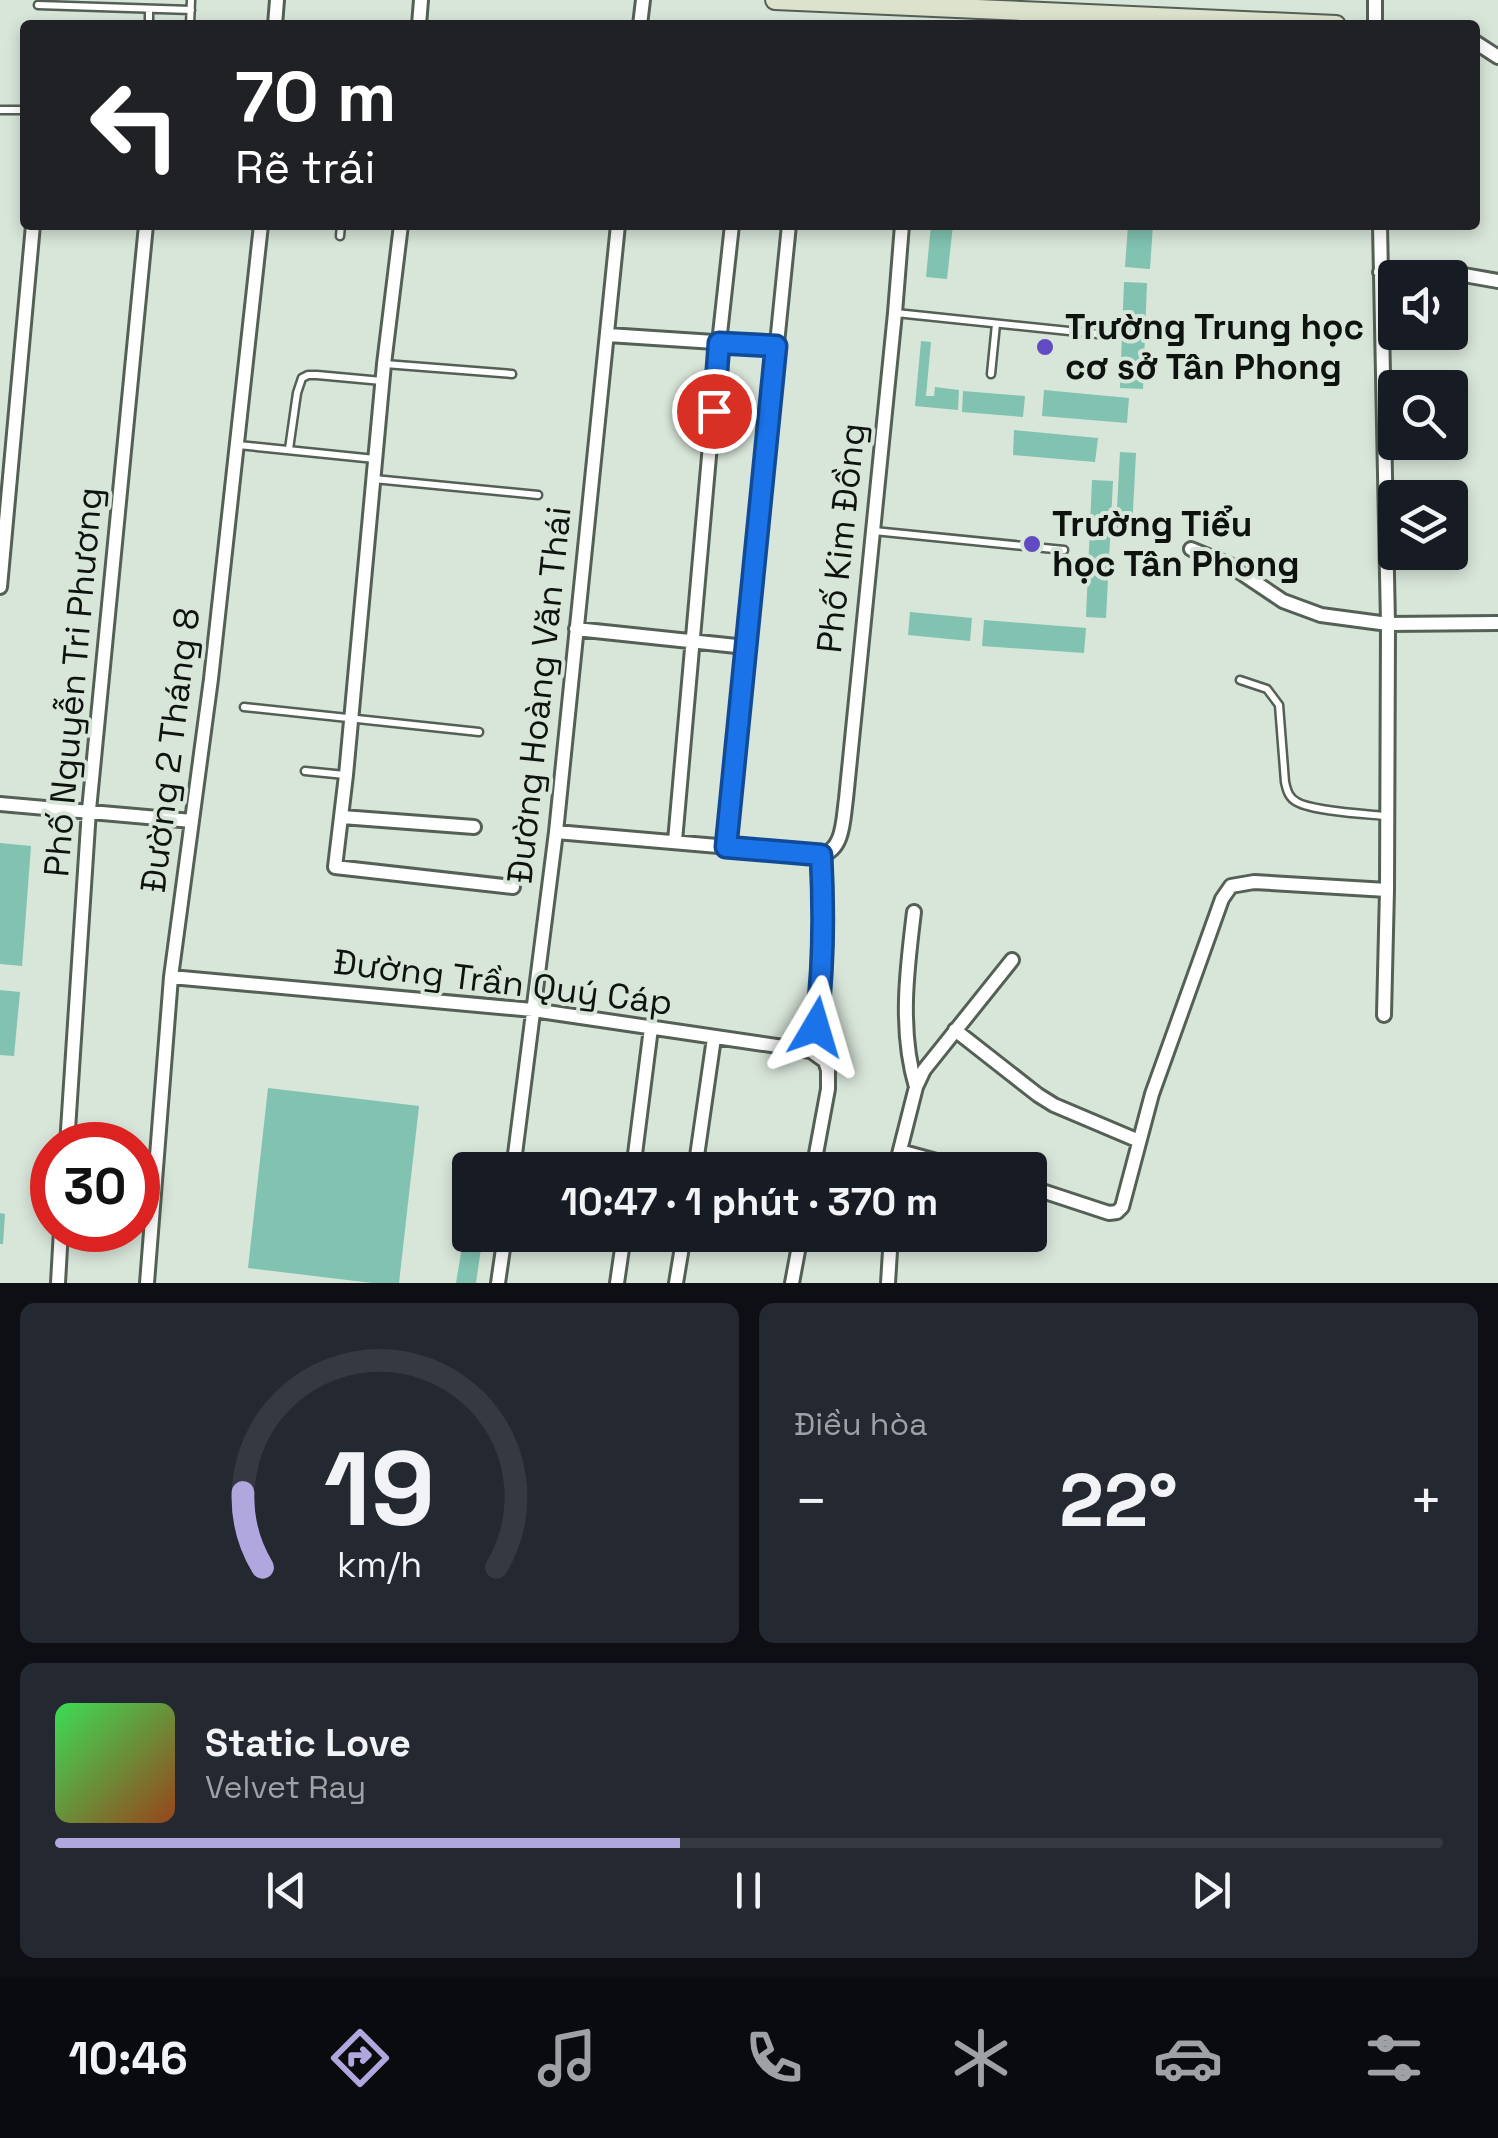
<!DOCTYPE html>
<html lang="vi">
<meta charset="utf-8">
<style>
:root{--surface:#171b24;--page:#242831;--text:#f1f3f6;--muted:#9ea1a6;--line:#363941;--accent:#b1a7df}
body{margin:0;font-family:"Space Grotesk",sans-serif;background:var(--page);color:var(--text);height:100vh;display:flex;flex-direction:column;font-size:38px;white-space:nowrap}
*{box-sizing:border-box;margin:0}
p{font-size:32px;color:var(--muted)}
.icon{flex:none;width:55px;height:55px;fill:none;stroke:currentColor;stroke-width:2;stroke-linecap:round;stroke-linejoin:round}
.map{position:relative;height:1283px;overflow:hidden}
.details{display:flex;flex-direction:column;gap:20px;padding:20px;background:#0d0f14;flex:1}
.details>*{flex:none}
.top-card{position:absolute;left:20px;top:20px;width:1460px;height:210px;border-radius:10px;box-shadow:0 5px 15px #0003;background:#202124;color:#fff;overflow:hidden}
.controls{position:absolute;left:1378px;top:260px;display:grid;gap:20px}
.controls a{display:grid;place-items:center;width:90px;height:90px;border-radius:10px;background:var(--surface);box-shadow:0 5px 15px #0003;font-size:50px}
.speed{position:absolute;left:30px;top:1122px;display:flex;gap:20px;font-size:50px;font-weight:700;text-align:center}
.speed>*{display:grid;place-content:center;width:130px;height:130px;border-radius:50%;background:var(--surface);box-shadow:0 5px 15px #0003;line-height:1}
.speed .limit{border:15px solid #d22;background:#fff;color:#111}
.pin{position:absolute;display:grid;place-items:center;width:85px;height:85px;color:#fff;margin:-42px;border:5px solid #fff;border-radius:50%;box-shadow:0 2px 10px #0007}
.me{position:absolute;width:110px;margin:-55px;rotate:7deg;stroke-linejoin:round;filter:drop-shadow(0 0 8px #0008)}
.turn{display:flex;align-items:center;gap:35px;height:210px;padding:0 50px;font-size:45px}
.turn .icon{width:130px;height:130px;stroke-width:2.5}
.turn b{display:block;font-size:70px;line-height:85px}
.big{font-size:75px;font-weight:700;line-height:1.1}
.details .widget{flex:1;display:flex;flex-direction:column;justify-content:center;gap:15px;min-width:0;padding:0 35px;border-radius:15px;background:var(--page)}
.details .dial{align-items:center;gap:0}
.dial svg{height:260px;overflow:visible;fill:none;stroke:var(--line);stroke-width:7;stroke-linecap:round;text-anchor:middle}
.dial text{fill:var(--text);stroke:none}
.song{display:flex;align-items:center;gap:30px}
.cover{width:120px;height:120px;border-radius:15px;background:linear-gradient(135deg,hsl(130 70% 55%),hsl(20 70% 35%))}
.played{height:10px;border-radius:5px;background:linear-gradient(90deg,var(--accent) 45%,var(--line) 45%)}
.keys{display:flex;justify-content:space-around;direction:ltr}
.heat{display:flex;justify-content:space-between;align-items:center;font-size:55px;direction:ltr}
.details .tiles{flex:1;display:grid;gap:20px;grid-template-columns:1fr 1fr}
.widget:last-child{grid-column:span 2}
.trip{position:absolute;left:452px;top:1152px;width:595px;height:100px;border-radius:10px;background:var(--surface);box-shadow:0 5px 15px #0003;font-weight:700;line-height:100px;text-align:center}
.tabs{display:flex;height:160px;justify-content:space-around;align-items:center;background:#090b0e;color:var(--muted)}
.tabs .icon{width:70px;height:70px}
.tabs .selected{color:var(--accent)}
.tabs b{font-size:45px;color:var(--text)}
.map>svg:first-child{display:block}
.building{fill:#81c2b0}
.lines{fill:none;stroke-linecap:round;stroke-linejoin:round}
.lane-casing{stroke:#546055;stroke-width:11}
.street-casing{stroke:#546055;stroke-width:18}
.secondary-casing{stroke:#546055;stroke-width:22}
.lane{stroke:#fff;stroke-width:6}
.street{stroke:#fff;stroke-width:12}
.secondary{stroke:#dde2cd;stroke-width:18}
.route-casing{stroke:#114b97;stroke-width:25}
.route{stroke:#1a73e8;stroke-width:18}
.poi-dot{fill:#624ac3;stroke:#d8e5d9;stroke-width:4}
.labels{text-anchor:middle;stroke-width:8;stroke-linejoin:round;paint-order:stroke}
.poi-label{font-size:35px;font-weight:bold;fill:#0f130f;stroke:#d8e5d9;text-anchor:start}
.street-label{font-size:35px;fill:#0f130f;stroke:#d8e5d9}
</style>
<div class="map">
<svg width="1498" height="1283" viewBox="0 0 1498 1283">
<rect width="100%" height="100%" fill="#d8e5d9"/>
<path class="building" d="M931,225H953L947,279L926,277Z
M1128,225H1153L1150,269L1125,267Z
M1124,282L1147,283L1143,389L1120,388Z
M921,341L931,342L926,396H934L935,387L959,390L958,410L915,406Z
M1044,390L1129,398L1127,423L1042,416Z
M963,391L1025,396L1023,417L962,412Z
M1014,430L1098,438L1095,462L1013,455Z
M1120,452L1136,453L1132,529L1116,528Z
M1092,480L1113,481L1106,618L1086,617Z
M910,612L972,618L970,641L908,635Z
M984,620L1086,628L1084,653L982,646Z
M0,843L31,846L22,966L0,964Z
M0,990L20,992L14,1056L0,1055Z
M268,1088L419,1106L399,1283H372L248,1268Z
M0,1213L5,1214L3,1244H0Z
M466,1223H470V1235H483L476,1283H456Z"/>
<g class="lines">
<defs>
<path id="lane" d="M38,5L191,10
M149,25V9
M190,25L191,0
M0,110H25
M340,236L341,225
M896,313L1098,334
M385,364L512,374
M991,374L996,324
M238,445L375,459
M289,449L297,393L302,378L308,375H317L382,381
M374,479L538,495
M874,531L1064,550
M1240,680L1267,689L1279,705L1285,782C1287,791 1289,798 1297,802C1312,811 1366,814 1386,816
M244,707L479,732
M305,771L345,775"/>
<path id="street" d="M275,25L277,0
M419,25L421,0
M640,25L643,0
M1375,25V0
M1475,42L1498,57
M401,225L384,364L346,775L335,867L513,887
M1380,225L1388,624L1387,890L1384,1015
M1380,272L1464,275L1498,281
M608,335L775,346
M1191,549L1228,564L1283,601L1321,615L1388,624L1498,623
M0,587L33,225
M576,629L746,647
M0,804L192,821
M342,817L474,827
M556,832L821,855C844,850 843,819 846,799L895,313L902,225
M675,841L719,343L732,225
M726,847L789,225
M914,912C907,969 899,1030 916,1087
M171,977L533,1010L811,1051L825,1061L828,1070V1089L813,1170
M955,1030L1038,1095L1054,1105L1139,1141
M811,1051C825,986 824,922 821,855
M67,1145L89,810L146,225
M900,1151L969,1170
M513,1170L556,832L618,225
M633,1170L651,1028
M695,1170L714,1038
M895,1170L916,1087L924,1070L1012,960
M1030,1187L1109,1213L1117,1212L1122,1207L1152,1094L1222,899L1231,886L1254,882L1387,890
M58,1283L61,1230
M147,1283L171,977L211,679L261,225
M498,1283L505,1235
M617,1283L624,1235
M676,1283L684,1235
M792,1283L801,1235
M888,1283L891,1235"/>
<path id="secondary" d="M775,0L1336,25"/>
</defs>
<use href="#lane" class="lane-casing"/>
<use href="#street" class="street-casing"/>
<use href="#secondary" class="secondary-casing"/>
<use href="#lane" class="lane"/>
<use href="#street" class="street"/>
<use href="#secondary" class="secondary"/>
</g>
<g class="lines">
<defs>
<path id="route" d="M714,411L719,343L776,346L726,847L821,855C824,913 824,969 816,1027"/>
</defs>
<use href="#route" class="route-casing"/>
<use href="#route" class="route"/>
</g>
<g class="poi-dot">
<circle cx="1045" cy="347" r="10"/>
<circle cx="1032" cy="544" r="10"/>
</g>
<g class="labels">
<g class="poi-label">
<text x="1065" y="339">Trường Trung học<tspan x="1065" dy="40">cơ sở Tân Phong</tspan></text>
<text x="1052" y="536">Trường Tiểu<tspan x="1052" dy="40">học Tân Phong</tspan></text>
</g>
<g class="street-label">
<text transform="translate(841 538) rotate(-84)" y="12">Phố Kim Đồng</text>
<text transform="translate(73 682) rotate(-85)" y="12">Phố Nguyễn Tri Phương</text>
<text transform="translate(539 695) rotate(-84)" y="12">Đường Hoàng Văn Thái</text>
<text transform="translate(170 750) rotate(-83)" y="12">Đường 2 Tháng 8</text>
<text transform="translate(503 982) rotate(7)" y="12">Đường Trần Quý Cáp</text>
</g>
</g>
</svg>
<div class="controls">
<a><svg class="icon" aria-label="sound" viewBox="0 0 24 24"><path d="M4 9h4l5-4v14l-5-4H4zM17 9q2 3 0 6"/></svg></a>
<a><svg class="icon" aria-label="search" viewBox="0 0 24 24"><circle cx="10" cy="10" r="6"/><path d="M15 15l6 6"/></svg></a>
<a><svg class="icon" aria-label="layers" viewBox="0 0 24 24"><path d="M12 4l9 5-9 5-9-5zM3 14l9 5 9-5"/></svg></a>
</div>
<div class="speed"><div class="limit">30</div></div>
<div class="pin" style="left:714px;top:411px;background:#d93025"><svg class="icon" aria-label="arrive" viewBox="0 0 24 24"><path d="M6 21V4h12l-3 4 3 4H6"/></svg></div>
<svg class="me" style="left:816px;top:1027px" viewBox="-20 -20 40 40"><path d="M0-17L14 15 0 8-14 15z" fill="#1a73e8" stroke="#fff" stroke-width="4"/></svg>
<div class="trip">10:47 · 1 phút · 370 m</div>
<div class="top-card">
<div class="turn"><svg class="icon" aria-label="left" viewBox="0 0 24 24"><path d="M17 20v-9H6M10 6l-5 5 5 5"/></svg><div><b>70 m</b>Rẽ trái</div></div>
</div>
</div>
<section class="details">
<div class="tiles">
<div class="widget dial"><svg viewBox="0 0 100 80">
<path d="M14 69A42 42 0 1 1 86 69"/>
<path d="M14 69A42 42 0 0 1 8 46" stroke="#b1a7df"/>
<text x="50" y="56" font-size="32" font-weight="700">19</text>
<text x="50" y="72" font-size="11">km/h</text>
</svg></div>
<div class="widget"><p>Điều hòa</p>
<div class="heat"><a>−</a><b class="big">22°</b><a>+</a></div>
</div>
<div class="widget">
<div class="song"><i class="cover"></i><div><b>Static Love</b><p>Velvet Ray</p></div></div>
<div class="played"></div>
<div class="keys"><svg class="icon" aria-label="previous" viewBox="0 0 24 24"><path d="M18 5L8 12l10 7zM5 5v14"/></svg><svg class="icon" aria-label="pause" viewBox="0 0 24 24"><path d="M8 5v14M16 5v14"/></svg><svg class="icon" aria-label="next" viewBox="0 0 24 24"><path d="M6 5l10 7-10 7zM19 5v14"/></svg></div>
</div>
</div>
</section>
<nav class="tabs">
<b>10:46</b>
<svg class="icon selected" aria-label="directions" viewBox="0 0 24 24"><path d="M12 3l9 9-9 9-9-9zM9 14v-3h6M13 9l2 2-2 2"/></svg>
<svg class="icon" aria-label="music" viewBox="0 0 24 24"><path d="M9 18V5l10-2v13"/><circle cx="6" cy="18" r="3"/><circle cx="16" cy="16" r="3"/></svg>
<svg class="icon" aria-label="phone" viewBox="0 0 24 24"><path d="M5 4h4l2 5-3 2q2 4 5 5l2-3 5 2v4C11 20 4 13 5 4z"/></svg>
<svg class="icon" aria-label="climate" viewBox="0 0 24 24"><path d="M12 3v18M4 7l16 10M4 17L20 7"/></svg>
<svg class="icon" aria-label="car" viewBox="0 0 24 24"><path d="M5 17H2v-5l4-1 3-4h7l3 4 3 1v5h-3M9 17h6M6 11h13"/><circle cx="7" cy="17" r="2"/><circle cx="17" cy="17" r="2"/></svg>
<svg class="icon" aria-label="filters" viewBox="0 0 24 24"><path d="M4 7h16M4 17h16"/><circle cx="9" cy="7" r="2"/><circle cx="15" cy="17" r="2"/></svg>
</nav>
